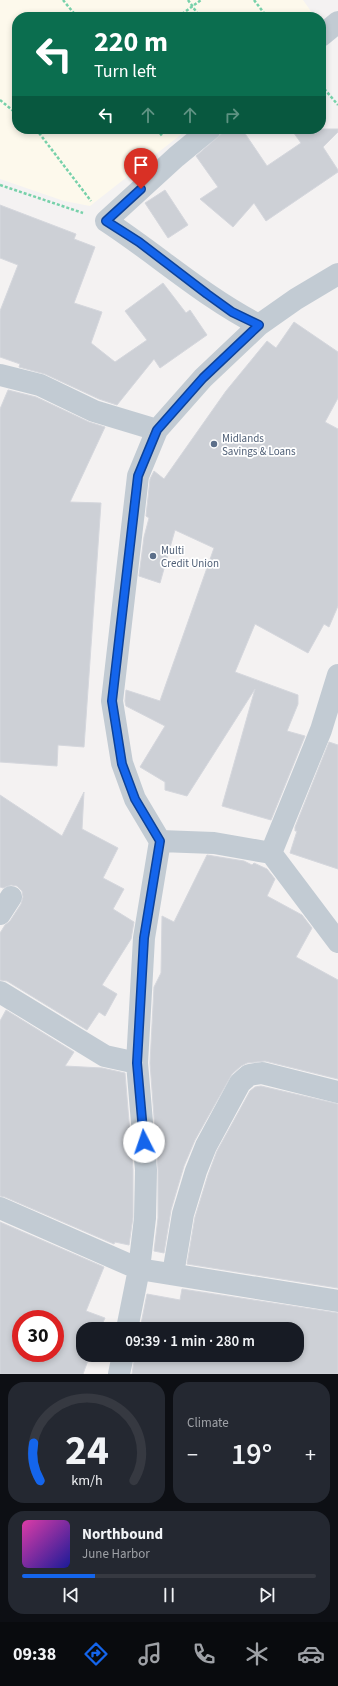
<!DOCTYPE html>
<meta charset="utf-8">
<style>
:root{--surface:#171b24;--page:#242831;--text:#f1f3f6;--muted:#9ea1a6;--line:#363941;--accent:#1465ec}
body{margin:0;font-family:"Source Sans 3",sans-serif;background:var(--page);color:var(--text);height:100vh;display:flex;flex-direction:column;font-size:15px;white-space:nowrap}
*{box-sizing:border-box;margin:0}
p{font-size:13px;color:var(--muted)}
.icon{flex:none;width:22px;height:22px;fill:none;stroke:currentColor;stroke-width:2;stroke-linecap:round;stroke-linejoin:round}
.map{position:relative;height:1374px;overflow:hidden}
.details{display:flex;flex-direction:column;gap:8px;padding:8px;background:#0d0f14;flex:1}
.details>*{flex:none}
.guide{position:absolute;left:12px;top:12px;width:314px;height:122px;border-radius:16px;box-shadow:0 2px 6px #0003;background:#0b6e4f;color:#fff;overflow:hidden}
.speed{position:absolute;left:12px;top:1310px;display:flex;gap:8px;font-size:20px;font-weight:700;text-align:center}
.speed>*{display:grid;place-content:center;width:52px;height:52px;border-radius:50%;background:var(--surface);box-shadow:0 2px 6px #0003;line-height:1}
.speed .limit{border:6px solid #d22;background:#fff;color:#111}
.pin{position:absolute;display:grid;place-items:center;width:34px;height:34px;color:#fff;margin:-41px -17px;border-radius:50% 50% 50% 0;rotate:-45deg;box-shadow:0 0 4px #0007}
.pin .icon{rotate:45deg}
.me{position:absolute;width:44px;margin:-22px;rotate:356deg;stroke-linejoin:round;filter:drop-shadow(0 0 3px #0008)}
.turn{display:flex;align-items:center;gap:14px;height:84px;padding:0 16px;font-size:18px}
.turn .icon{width:52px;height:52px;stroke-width:2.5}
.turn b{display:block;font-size:28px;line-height:34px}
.lanes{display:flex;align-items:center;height:38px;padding:0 16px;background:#0003;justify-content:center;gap:20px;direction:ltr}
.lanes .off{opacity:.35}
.big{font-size:30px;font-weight:600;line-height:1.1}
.details .tile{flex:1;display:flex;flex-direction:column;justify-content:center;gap:6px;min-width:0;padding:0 14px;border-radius:16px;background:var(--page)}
.details .dial{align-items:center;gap:0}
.dial svg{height:104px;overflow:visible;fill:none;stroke:var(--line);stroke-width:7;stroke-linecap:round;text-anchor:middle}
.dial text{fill:var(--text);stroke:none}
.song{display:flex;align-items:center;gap:12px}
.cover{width:48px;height:48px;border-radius:6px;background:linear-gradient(135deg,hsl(320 70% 55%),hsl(240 70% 35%))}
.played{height:4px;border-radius:2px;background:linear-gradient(90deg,var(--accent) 25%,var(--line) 25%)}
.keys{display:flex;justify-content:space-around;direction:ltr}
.heat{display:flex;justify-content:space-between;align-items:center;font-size:22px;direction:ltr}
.details .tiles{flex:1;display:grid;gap:8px;grid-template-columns:1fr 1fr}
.tile:last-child{grid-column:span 2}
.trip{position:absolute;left:76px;top:1322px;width:228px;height:40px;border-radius:16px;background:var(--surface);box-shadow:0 2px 6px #0003;font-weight:600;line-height:40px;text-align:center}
.menu{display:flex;height:64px;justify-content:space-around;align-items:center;background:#090b0e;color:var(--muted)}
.menu .icon{width:28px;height:28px}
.menu .selected{color:var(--accent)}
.menu b{font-size:18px;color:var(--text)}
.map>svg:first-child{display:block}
.commercial{fill:#fdf9ec}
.building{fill:#cdd0d6;stroke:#d5d7dd;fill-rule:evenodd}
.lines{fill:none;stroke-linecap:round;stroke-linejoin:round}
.path{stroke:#77d1aa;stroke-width:2.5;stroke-dasharray:3 2;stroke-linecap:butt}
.minor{stroke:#c2cbd3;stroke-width:22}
.route-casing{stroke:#0d4299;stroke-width:10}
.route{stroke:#1465ec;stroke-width:7}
.service-dot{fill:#5c6f8a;stroke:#fff;stroke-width:1.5}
.labels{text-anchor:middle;stroke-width:3.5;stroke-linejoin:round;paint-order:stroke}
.service-label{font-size:11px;fill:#4e5e75;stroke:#fff;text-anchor:start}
</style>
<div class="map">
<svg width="338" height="1374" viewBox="0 0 338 1374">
<rect width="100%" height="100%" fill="#f4f2f2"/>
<path class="commercial" d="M0,0H303L315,17H17V129H188L90,206L64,201L0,179Z"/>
<path class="building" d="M227,129H242L267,166L301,143L291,129H338V132L323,147L338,170V172L266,221L254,203L233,227L200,199L218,187L196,156Z
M165,190L188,225L168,238L145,203Z
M0,205L76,234L74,239L95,247L74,303L102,312L91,343L115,362L147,340L125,311L163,283L186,313L190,310L207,335L160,368L154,359L117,405L99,399L45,374L19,367L20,364L0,357V311L18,265L0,258Z
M294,322L338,352V398L325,422L338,429V606L329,627L324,624L308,653L255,624L235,672L298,695V704L287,731L305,736L271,820L222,806L255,689L187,796L165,790V782L140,767L165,726L126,706L125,701L126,690L160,701L214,548L175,530L160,583L139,576L144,537L149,518L146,516L150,479L154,471L164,479L226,391L267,341L276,348Z
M8,390L36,397L89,422L105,427L70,502L101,503L84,747L58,745L57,766L0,762V409Z
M329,742L338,745V869L290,853L297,831H295V827Z
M84,792L82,829L118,848L103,878L124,889L113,909L134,922L131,939L102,985L117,994L105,1016L99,1012L87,1030L7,981L0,980V933L5,925L10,921L21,904L23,897L22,891L17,886L11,885L3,888L0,887V795L62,836Z
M207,855L244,861L252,865L254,863L267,869L275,879L267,896L302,915L312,928L296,957L338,980V1079L265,1061L247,1063L241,1066L232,1074L195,1140L184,1166L171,1210L164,1253L154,1251L158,1218V1170L150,1063L154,987L161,973L162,916L174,922Z
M6,1010L74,1052L65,1066L102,1068L125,1073L133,1170V1217L129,1245L115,1242L114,1244L5,1197L0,1196V1021Z
M261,1086L338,1104V1288L187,1264L195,1217L208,1175L217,1151L250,1091L255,1087Z
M0,1222L104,1267L86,1311L105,1318L100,1329H83V1355H90L83,1374H0ZM21,1319H55V1353H21Z
M182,1289L338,1313V1374H132L135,1355H297V1329H140L147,1294L180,1300Z"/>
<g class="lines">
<path class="path" d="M63,0L77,17
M188,0L200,17
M254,0L267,17
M178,17L201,0
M321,85L338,105
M0,100L17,114
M36,129L91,201
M157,129L163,137
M0,185L83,213"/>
<path class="minor" d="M321,36L338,22
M210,129L176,157L106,221C158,255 204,297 259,325
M0,375L40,385L94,411L157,430
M160,841L214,843L271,853L321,730L338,675
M271,853L338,942
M0,914L11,897
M0,992L105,1056L137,1063
M0,1208L139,1269L338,1301
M173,1274L183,1214L196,1171L206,1146L240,1083L249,1075L262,1073L338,1092
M127,1329L139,1269L145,1218L146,1170L137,1063L144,938L160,841L135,799L122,763L112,701L138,476L157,430L203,378L259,325L296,299L338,274
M119,1374L123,1355"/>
</g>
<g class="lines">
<defs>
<path id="route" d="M141,189L106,221L139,242L207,294L232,312L259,325L203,378L157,430L138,476L112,701L122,764L135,799L160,841L144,938L137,1063L144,1142"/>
</defs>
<use href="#route" class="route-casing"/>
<use href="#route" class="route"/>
</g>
<g class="service-dot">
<circle cx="214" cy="444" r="4"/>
<circle cx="153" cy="556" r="4"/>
</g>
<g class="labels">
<g class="service-label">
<text x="222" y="442">Midlands<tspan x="222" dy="13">Savings &amp; Loans</tspan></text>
<text x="161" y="554">Multi<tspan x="161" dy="13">Credit Union</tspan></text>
</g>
</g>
</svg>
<div class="speed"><div class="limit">30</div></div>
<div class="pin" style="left:141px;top:189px;background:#d93025"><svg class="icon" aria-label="arrive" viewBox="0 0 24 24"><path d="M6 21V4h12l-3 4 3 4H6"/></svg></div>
<svg class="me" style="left:144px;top:1142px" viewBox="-20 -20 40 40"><circle r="19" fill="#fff"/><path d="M0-13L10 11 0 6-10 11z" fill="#1465ec"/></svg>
<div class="trip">09:39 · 1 min · 280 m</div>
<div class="guide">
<div class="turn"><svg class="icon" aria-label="left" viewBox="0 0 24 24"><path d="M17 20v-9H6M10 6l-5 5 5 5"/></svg><div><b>220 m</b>Turn left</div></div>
<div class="lanes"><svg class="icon" aria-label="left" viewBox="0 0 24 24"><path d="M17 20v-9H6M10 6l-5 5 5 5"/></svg><svg class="icon off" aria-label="ahead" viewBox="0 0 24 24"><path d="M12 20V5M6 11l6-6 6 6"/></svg><svg class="icon off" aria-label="ahead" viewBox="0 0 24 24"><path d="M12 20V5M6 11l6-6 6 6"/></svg><svg class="icon off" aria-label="right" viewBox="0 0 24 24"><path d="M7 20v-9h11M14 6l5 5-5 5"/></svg></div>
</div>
</div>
<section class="details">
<div class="tiles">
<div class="tile dial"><svg viewBox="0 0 100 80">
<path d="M14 69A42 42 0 1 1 86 69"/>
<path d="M14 69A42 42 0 0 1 9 40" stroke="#1465ec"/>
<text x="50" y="56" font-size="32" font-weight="700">24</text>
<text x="50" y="72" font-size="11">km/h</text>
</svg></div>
<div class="tile"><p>Climate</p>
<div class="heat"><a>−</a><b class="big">19°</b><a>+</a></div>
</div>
<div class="tile">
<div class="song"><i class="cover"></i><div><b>Northbound</b><p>June Harbor</p></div></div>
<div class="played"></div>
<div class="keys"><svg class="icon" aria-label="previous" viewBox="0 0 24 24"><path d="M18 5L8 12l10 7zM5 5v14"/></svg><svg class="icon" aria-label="pause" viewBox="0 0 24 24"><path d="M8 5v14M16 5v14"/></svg><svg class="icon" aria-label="next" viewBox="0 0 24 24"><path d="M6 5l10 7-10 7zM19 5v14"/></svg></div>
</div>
</div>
</section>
<nav class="menu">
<b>09:38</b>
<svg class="icon selected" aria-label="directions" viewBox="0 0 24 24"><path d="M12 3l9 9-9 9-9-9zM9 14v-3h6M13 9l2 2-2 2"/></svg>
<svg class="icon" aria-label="music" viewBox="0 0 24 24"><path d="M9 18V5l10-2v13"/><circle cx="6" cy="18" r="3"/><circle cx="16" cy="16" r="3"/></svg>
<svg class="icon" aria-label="phone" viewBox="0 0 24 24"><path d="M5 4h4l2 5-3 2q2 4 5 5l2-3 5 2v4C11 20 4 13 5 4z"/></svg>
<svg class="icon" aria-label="climate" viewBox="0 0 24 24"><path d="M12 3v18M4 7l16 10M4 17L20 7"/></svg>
<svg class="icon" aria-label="car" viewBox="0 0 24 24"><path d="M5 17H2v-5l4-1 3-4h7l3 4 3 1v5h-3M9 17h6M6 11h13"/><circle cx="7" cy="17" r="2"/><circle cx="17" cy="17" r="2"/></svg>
</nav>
